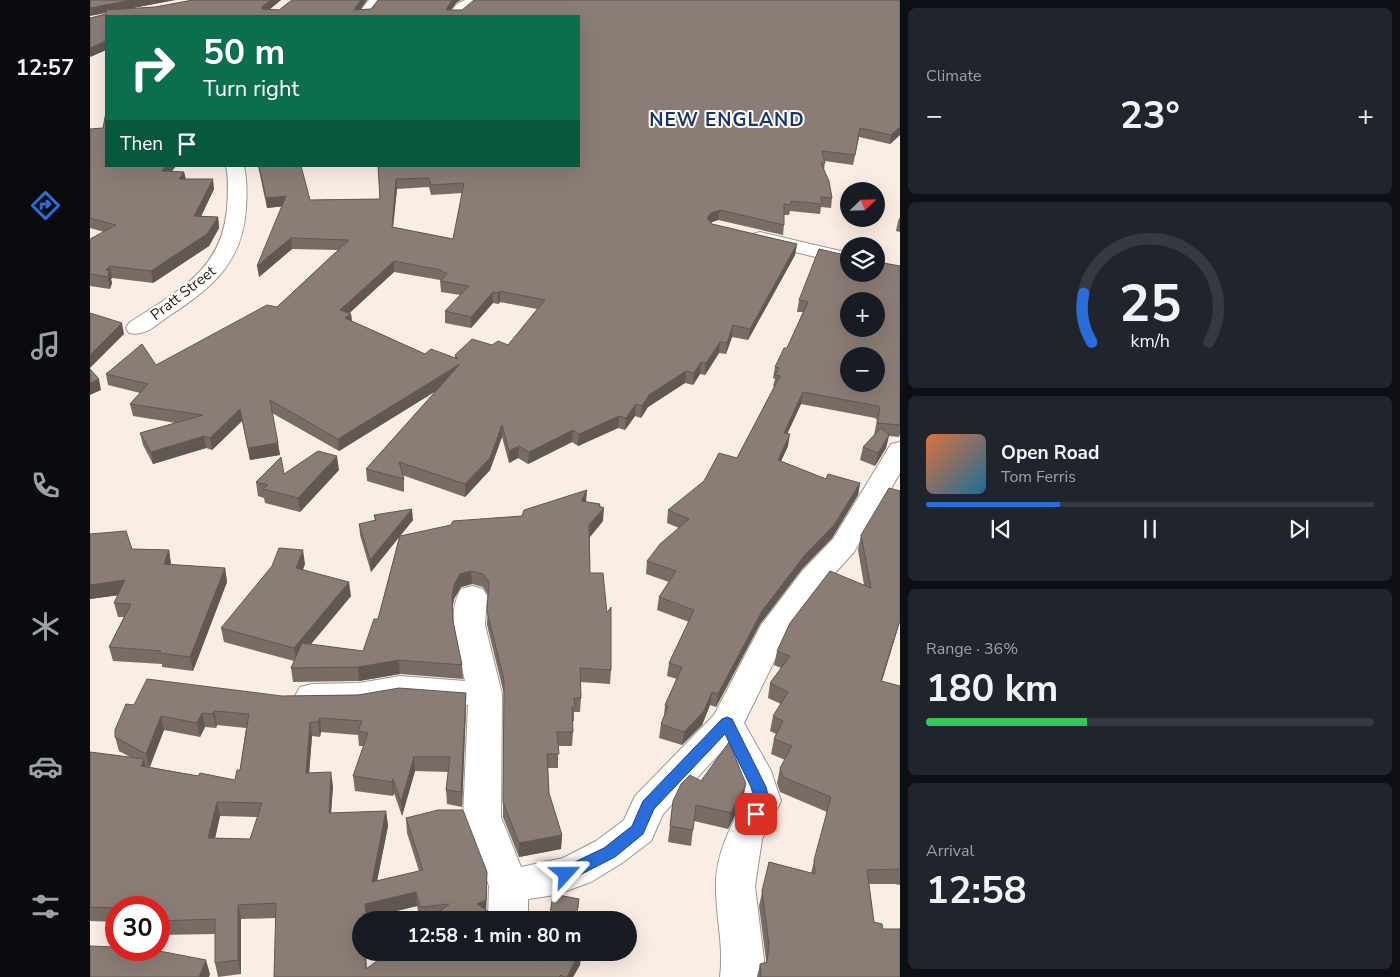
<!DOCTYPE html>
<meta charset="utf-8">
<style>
:root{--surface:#171b24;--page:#20242c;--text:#f1f3f6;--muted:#9ea1a6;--line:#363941;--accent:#286dd9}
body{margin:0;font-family:"Nunito Sans",sans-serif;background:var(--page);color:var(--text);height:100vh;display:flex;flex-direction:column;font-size:19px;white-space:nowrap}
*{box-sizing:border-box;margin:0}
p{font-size:16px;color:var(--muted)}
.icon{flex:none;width:28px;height:28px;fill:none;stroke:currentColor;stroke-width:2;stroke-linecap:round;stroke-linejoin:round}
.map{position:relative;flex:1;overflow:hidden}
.details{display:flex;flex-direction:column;gap:8px;padding:8px;background:#0d0f14;width:500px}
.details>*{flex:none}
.hud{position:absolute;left:15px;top:15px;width:475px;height:152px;border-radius:0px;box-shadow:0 5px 20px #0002;background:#0b6e4f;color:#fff;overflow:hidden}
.needle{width:32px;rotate:67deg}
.buttons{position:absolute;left:750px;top:182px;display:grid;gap:10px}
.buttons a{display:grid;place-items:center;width:45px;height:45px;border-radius:50%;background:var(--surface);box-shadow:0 5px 20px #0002;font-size:25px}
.speed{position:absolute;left:15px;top:896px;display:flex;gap:10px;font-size:25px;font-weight:700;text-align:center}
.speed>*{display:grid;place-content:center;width:65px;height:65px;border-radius:50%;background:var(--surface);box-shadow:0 5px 20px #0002;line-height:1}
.speed .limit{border:8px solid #d22;background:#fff;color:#111}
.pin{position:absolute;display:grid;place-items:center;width:42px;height:42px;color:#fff;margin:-21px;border-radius:10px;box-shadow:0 2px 8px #0006}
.me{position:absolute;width:55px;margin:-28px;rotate:66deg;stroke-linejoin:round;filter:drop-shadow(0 0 4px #0008)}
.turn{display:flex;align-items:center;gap:18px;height:105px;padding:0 15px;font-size:22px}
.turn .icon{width:65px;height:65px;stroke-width:2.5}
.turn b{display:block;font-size:35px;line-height:42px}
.then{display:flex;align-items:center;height:48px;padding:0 15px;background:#0003;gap:10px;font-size:19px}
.big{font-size:38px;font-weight:700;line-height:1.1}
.details .tile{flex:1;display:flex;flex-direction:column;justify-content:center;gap:8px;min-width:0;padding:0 18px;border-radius:8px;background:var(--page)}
.details .dial{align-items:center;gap:0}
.dial svg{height:130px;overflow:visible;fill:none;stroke:var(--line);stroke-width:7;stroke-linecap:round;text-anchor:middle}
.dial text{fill:var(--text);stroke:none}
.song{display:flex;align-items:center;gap:15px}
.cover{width:60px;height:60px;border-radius:8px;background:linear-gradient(135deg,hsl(20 70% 55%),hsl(200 70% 35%))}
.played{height:5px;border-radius:2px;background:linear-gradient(90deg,var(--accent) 30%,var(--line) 30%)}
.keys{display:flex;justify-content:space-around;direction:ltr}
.heat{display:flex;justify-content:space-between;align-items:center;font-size:28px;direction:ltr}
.charge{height:8px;border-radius:4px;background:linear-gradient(90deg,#34c759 36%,var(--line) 0)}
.trip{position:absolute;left:262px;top:911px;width:285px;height:50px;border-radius:25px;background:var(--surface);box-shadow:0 5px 20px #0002;font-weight:700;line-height:50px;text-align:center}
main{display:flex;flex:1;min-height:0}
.tabs{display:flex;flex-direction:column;width:90px;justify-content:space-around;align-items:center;background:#090b0e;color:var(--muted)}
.tabs .icon{width:35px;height:35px}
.tabs .active{color:var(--accent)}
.tabs b{font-size:22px;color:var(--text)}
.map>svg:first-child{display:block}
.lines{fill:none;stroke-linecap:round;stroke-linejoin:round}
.minor-casing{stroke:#a3958d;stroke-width:2}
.minor{fill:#fff;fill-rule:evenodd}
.wall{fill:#786c65;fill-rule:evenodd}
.shaded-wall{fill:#615853}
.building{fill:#8b7d76;stroke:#615853;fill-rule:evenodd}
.route{fill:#286dd9;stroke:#1a478d}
.labels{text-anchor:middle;stroke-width:4;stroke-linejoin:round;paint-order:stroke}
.far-street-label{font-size:15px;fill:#27211f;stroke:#fffcfa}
.far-district-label{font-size:19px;font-weight:bold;letter-spacing:1px;fill:#16376c;stroke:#fffcfa}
</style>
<main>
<nav class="tabs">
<b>12:57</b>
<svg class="icon active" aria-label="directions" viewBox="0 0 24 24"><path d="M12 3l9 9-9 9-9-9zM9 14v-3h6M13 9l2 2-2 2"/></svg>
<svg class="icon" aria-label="music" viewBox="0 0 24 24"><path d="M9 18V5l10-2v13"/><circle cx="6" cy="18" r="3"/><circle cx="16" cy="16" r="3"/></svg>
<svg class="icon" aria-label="phone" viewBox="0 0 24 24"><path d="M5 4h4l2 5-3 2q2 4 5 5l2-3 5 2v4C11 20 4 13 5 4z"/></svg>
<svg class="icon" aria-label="climate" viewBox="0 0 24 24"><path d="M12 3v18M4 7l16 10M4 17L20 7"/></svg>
<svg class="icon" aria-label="car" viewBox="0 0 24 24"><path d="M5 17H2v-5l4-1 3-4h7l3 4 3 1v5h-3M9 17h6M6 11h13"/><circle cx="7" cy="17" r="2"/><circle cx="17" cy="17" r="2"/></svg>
<svg class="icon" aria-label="filters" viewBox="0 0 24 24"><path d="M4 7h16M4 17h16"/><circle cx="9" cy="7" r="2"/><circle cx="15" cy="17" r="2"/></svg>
</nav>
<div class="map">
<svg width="810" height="977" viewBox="0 0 810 977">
<rect width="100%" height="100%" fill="#fbece4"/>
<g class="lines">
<defs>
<path id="minor" d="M279,0H293L280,16H266Z
M375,0H392L371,16H357L367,4Z
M136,166H154C157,180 157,194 156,208C153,262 122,288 79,316C66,325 55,337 39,333L36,328L39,323C87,291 131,272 137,209C138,195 139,180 136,166Z
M670,232L759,253V265L663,242L660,238L663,234Z
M810,442V473L764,552L735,584L696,637L654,723L681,771L691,801L672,839L665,886L674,960L672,977H630C634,947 626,918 626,888C625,856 640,827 655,800L645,771L634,749L573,814L561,841L532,863L501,882L465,895L438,899V920H398L399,886L373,817L378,705L310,700L269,707L222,708L210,705L205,696L210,687L222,684L269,683L310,676L375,681C369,653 355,615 371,589L382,586L393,589L397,596L395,625L412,694L411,817L431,867L473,858L506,841L534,820L545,796L624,715L671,625L713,570L743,539L801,444Z"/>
</defs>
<use href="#minor" class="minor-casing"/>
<use href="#minor" class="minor"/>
</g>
<path class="wall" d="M0,0H85L38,9L65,7L103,0H191L179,9L189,10L277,0L270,9H281L366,3L361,10L810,0V135L800,144L769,137L763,165L735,161L734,170L742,198L741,208L731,207L730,214L700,211L699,215H694V225L693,235L628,220L621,222L622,224L707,244L705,255L658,340L642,337L636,354L629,353L615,375L610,374L603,385L595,383L558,407L551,418L545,416L535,430L528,428L488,446L482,442L438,464L428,458L419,463L412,437L400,470L375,497L312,475L314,479V492L277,481L276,469L346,391L249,451L182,413L190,455L160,460L152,421L122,450L116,448L63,464L53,445L50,433L86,423L43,416L40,404L50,393L18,385L16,374L66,365L187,307L248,250L202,249L169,277L192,206L177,208L168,166H211L220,200L290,199L288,166L489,16H16V50L0,57V18L16,14V13ZM339,187L341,195L372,193L363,239L303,227L307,189ZM304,272L350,280L351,292L370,295L355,311V323L381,328L403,303L408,304L410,302L447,309L418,345H402L365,355V358L335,354L262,321L261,314L259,313Z
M0,129L16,166H86L82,171L94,172L96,179L124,189L111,216L128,217L129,228L119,246L63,283L22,278L21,279L22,283L20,289L0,286V239L14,232L0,228Z
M810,217V232L806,231L808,221Z
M788,262L810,266V434L809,437L799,436L796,448L785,466L770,460L773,447L784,435L787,420L785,418L711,404L697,434L698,446L691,461L736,479L770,483L768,495L742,538L712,569L670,624L626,707L620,705L612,725L592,745L569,738L571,724L574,716L575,705L587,679L577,676L579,663L599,622L567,610L569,597L579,582L556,574L557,561L589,528L577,523L578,510L647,458L684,387L683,386L685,379L683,378L685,367L697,348L713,312H707L709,300Z
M249,470L210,512L175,503L174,498L168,496L166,482L194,474Z
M810,491V621L792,681L810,686V885L805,884H779L784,922L793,929L810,977H667L670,964L676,963V960L669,906L679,862L721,873L737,812L690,792L687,783L690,768L695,760L681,754L684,739L686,734L680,731L683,716L691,704L678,698L680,683L691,668L684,665L687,651L774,585L768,550L771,535Z
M497,502L510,506L513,521L500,537V573L521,670L520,684L490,682L491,698L490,712H484V721H483V732L482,746H468V768H458L459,793L472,835L471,849L429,857L413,817L414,694L397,625L398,595L393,587L382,584L371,587L364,599L362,610L363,621L372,665L373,679L310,674L269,681L203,682L201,668L204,661L134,642L131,628L215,564L213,569L261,596L221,644L273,651L288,619L309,537L281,572L270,535L269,524L285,521L284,515L323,520L310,536L432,516Z
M0,534L42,549L79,550L81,565L135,568L137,582L103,671L72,667V664L23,661L19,647L34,617H28L24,603L28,595L0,599Z
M376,693V707L372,807L357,804L356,790L358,772L325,771L312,816L304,793L303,796L265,791L263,776L274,746H269L268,735L231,732L230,737L222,736L219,773L243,786L241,813L296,811L298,826L287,881L329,871L317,833L316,818L397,886L396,910L408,918V920H330L327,906L277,918V920H271L276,952L277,968L452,961L454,952H491L490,965L483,977H184L186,918L151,919V974L128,977L125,963V934L69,935V908H26V922L0,921V752L40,757L29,751L25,737L44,705L192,696ZM127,725L156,728L150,770L145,780L108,776L60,767L74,730L110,737L115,727L126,728ZM130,816L168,817L160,839L125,838Z
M611,781L653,800L638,829L604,821L601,846L578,842L583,801Z"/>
<path class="shaded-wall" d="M42,0H85L0,16V8Z
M181,0H191L173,15V16L172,7Z
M271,0H277L266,16L264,10Z
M362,0H371L366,3L356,16V10Z
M16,41V50L0,57V48Z
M810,127V135L800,144L801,135Z
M76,166H86L74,182L72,171Z
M94,172L96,183L89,179Z
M123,179L124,189L106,227L104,216Z
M306,179L307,189L302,237V227Z
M196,196L197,206L177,208L176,198Z
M630,210L628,220L620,223L617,218L621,213Z
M128,217L129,228L119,246L63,283L61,271Z
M201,238L202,249L169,277L167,266Z
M707,244L705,255L658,340L660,329Z
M304,261V272L251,321L250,310Z
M20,266L22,278L21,279L22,283L20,289L16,270Z
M410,291V302L408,304V293Z
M403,292V303L381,328V317Z
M261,314L262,325L255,318Z
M32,323L34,334L0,368V355Z
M643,325L642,337L636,354L637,343Z
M630,342L629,353L615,375L616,363Z
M611,362L610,374L603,385L604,373Z
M370,364V376L249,451L248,439Z
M596,371L595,383L558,407L551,418L552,406L559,395Z
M9,379L11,390L0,395V383Z
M713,392L711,404L692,445L694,433Z
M546,404L545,416L535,430L536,418Z
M150,409L152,421L122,450L120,438Z
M529,416L528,428L488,446L489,434Z
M412,425V437L400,470L375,497V484Z
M483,430L482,442L438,464L439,452Z
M700,434L698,446L686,472L688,460Z
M799,435L796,448L785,466L788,453Z
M114,436L116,448L63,464L61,452Z
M188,443L190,455L160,460L158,448Z
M429,446L428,458L419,463V451Z
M247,456L249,470L210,512L208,498Z
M770,483L768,495L742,538L712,569L670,624L626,707L628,694L672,611Z
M497,490L496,503L491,501Z
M510,504V513L514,508L513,521L499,538V525Z
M322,509L323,520L281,572L280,560Z
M79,550L81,564L76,578L74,564Z
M213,550L215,564L208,582L206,568Z
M135,568L137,582L103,671L100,657Z
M381,571L382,584L371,587L364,599L362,610V597L364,585L370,574Z
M35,580L38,594L0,599V585Z
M259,582L261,596L206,662L204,648Z
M810,620V621L787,696L791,681Z
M309,660L310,674L269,681L268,667Z
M622,692L620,705L612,725L592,745L594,732Z
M376,693V707L372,807L371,792Z
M124,711L127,725L126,728L123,714Z
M112,713L115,727L110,737L107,723Z
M71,716L74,730L59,768L56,754Z
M230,718L231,732L230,737L228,722Z
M220,722L222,736L218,788L216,773Z
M324,757L325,771L312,816L311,802Z
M54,759L57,773L51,766Z
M241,772L243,786L240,827L239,813Z
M303,779L304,793L303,796L302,782Z
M656,784L653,800L638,829L641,813Z
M127,802L130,816L122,852L118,838Z
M296,811L298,826L284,896L282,882Z
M472,835L471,849L429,857V843Z
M397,872V886L396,914L387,904Z
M326,892L327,906L277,918V920L275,904Z
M489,899L487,920H486Z
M148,905L151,919V974L148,960Z
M490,952H491L490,965L483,977H477Z
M116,960L120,974L119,977H109Z"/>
<path class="building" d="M0,0H42L0,8Z
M103,0H181L172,7V9L189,10L202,0H271L264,10L281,9L288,0H362L356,10H372L384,0H810V127L801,135L770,128L765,155L732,151L735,163H731L739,181L742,198L731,197L732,204L701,201V205L694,204V225L630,210L621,213L617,218L622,224L707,244L660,329L643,325L637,343L630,342L616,363L611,362L604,373L596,371L559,395L552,406L546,404L536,418L529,416L489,434L483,430L439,452L429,446L419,451L412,425L400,458L375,484L309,462L314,479L276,469L370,364L248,439L180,400L188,443L158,448L150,409L120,438L114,436L61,452L50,433L113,415L40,404L58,384L16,374L52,344L66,365L177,305L187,307L259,240L201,238L167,266L196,196L176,198L169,166H211L220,200L290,199L288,166H489V16H16V41L0,48V18L16,14V10L65,7ZM339,178L341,185L374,183L363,239L302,227L306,179ZM304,261L351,270L350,271L357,273L351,281L379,286L355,311L381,317L403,292L408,293L410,291L455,300L418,345L408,341L402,345L382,339L365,355L368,359L341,349L335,354L255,318L261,314L250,310Z
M16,112V166H76L72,171L94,172L89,179H123L104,216L128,217L117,234L61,271L20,266L16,270L19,271L18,277L0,274V239L26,225L0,218V129L13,128Z
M729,249L759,256V274H786V258L788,262L810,266V425L787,423L790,409L788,406L713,392L694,433L700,434L688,460L736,479L738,474L770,483L744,525L714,556L672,611L628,694L622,692L614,711L594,732L571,724L578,706L575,705L592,667L579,663L604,610L569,597L586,571L557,561L570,544L599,519L578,510L614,481L629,453L647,458L690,376L685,375L689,368L685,367L694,348H697L718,302L709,300ZM759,301H786V329H759ZM759,356H786V384H759Z
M0,313L32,323L0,355Z
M0,369L9,379L0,383Z
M791,428L799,435L788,453L773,447Z
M228,451L247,456L208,498L173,489L178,485L166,482L191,457L194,474Z
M799,488L810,491V620L791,681L810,686V869L777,870L784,922L792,924L793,929H810V977H671L670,964L677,962L679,945L672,891L679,862L725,874L724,860L741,797L693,777L690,768L702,746L684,739L693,721L683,716L698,692L680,683L700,656L687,651L700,623L740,571L781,588L771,535Z
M497,490L491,501L510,504L509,506L514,508L499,525L500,573H513L517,613L521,607V670L490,668L491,698H484L485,707H482L483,732H467L469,754H457L459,793L472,835L429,843L413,802L414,680L397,611L399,582L393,574L381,571L370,574L364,585L362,597L363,621L372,665L309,660L268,667L201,668L212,643L273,651L284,619H288L310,536L361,525L363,521L432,516L434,510Z
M322,509L280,560L269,524L286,520L284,515Z
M36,531L42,549L79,550L74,564L135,568L100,657L69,653L71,651L19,647L41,604L24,603L35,580L0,585V534Z
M189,548L213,550L206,568L259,582L204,648L131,628L182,566Z
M57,679L192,696L268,695L309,688L376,693L371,792L356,790L360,757H324L311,802L303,779L302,782L263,776L278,733L268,731L272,721L230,718L228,722H220L216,773L241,772L239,813L296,811L282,882L333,870L316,818L348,810H373L397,872L396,900L387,904L408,918L406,920H339L359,904L330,907L326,892L275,904L276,914H273V920H271V952H275L276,969L299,952H442L452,961L454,952H490L477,977H474L471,975L469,977H184L186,903L148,905V960L125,963V919L69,921V908H26L0,907V752L54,759L51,766L108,776L110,773L145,780L147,770H150L159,714L124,711L123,714L112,713L107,723L71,716L56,754L25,737V730L36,704L44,705ZM127,802L172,803L160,839L118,838Z
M639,742L656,784L641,813L606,805L603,830L580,826L583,801L591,784L600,775L611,781Z
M463,894L489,899L486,920H459Z
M0,946L26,947V950H64L116,960L109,977H0Z"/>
<path class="route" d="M637,717L642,719L676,787L680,802L671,818L666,820L661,818L658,814L665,801L661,787L635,734L564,809L553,834L525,857L482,879L476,881L470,879L468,874L470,869L514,848L542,826L553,801L632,719Z"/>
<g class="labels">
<g class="far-street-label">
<text transform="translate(93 293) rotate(-38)" y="5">Pratt Street</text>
</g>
<g class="far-district-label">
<text x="637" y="126">NEW ENGLAND</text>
</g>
</g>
</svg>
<div class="buttons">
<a><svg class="needle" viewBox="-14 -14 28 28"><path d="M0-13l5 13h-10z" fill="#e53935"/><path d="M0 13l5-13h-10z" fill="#9ea1a6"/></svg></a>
<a><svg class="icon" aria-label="layers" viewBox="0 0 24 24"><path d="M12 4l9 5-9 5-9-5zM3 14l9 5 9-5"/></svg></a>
<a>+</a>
<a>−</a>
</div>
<div class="speed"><div class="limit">30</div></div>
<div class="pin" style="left:666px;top:814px;background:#d93025"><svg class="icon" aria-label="arrive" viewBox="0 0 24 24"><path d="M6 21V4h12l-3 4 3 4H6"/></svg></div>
<svg class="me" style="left:476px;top:874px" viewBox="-20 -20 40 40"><path d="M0-17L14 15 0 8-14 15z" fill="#286dd9" stroke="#fff" stroke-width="4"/></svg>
<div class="trip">12:58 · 1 min · 80 m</div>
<div class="hud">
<div class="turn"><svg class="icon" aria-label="right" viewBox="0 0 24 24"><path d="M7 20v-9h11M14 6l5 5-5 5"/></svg><div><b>50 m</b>Turn right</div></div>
<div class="then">Then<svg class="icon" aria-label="arrive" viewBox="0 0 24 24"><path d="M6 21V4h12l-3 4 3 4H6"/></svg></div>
</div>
</div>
<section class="details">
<div class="tile"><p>Climate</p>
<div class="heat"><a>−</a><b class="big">23°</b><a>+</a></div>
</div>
<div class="tile dial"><svg viewBox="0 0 100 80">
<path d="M14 69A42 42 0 1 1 86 69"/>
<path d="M14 69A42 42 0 0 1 9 39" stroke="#286dd9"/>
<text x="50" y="56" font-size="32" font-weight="700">25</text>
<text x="50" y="72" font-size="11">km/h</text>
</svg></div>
<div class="tile">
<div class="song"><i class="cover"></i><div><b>Open Road</b><p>Tom Ferris</p></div></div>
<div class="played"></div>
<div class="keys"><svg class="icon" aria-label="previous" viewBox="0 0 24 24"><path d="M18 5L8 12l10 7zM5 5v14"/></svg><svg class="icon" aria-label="pause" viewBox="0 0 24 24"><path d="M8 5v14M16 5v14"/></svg><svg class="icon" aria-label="next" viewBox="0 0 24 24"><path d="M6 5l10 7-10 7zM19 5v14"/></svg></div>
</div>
<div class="tile"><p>Range · 36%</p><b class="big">180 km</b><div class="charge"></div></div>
<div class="tile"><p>Arrival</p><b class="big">12:58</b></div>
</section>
</main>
